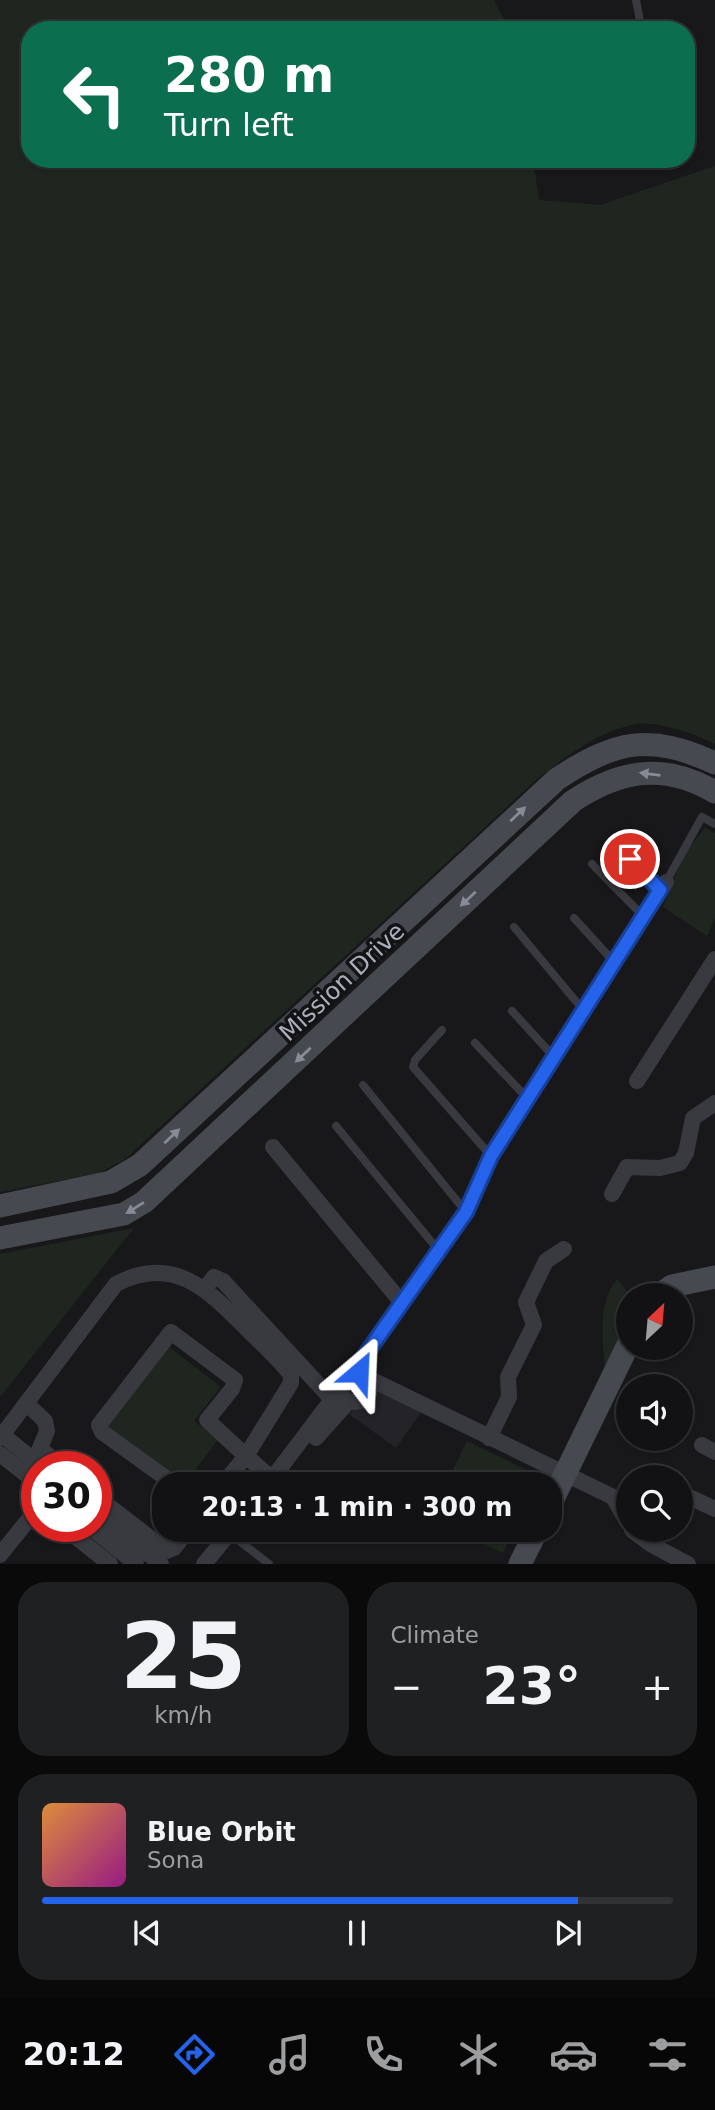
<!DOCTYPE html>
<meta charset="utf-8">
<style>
:root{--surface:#121214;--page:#1f2022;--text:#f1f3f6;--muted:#9c9ea0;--line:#313234;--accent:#2563eb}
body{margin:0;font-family:"DejaVu Sans",sans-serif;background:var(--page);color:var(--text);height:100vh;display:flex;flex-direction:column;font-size:26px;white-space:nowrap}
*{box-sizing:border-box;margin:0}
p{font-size:23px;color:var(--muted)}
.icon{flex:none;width:38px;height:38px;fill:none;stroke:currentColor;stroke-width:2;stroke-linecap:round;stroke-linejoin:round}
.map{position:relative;height:1564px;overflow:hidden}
.drawer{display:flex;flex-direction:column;gap:18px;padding:18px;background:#0a0a0b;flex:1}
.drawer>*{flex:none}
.hud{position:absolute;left:21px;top:21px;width:674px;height:147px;border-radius:28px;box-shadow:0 2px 5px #0004,0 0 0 2px var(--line);background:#0b6e4f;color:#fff;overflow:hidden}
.needle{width:46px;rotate:26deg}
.tools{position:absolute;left:616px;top:1283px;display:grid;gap:14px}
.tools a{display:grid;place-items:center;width:77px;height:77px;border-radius:50%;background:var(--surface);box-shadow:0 2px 5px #0004,0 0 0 2px var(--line);font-size:35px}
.speed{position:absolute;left:21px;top:1451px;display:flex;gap:14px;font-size:35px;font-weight:700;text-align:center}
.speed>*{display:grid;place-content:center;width:91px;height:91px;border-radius:50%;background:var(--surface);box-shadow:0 2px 5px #0004,0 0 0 2px var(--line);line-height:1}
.speed .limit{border:10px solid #d22;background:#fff;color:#111}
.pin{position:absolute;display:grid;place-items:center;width:60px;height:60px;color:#fff;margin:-30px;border:4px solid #fff;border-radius:50%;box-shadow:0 2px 7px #0007}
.me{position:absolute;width:77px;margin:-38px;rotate:26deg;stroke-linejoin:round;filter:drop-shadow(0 0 5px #0008)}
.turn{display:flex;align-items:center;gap:24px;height:147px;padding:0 28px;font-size:32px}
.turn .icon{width:91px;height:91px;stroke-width:2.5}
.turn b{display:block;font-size:49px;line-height:60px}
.big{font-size:52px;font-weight:700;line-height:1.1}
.drawer .card{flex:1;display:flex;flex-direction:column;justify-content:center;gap:10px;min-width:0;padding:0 24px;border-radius:28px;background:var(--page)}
.drawer .dial{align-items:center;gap:0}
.dial b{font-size:91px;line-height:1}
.song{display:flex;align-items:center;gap:21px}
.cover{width:84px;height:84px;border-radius:10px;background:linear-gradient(135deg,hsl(30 70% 55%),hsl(310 70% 35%))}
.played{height:7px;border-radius:4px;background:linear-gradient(90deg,var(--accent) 85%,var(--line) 85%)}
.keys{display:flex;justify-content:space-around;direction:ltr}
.heat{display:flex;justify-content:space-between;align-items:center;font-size:38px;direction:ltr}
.drawer .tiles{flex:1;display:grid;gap:18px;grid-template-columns:1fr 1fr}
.card:last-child{grid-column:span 2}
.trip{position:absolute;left:152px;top:1472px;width:410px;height:70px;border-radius:28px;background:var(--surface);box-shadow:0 2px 5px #0004,0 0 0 2px var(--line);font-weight:700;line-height:70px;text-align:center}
.dock{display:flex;height:112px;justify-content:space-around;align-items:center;background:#070708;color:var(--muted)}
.dock .icon{width:49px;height:49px}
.dock .current{color:var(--accent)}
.dock b{font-size:32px;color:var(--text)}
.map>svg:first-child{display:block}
.built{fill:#242428}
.green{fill:#1e261f}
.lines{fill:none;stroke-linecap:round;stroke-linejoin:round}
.lane{stroke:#393a40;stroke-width:8}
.street{stroke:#393a40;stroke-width:16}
.secondary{stroke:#474950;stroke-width:23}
.oneway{fill:#878b96}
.route-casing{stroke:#184099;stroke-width:18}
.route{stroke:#2563eb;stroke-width:12}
.labels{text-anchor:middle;stroke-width:7;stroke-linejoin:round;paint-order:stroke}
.street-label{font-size:24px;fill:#aaafbb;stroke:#131316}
</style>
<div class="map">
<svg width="715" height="1564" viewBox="0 0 715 1564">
<rect width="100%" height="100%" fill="#18181b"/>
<path class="built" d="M378,1389L422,1411L396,1448L349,1414Z"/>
<path class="green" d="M0,0H494L509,30H30V159H533L539,200L600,205L715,166V744C696,734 657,721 636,724C598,731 565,757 536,780L124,1160L96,1174L0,1192Z
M705,828L715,833V918L707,936L663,907L684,854Z
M134,1228L0,1397V1254Z
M617,1279L630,1295L628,1322L605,1371C603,1343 597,1303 617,1279Z
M167,1345L221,1387L194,1421L218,1440L184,1484H177L103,1427Z
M467,1441L539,1476L535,1484H446Z
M454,1530H514L503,1553Z"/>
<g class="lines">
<path class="lane" d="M636,0L640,21L650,30
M615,844L660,890
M592,864L644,917
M666,882L702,817L715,824
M574,918L614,962
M514,927L584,1011
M512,1011L554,1057
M442,1030L415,1060L413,1067L491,1156
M475,1043L528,1099
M363,1085L466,1212
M336,1126L439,1251
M237,1539L269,1564"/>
<path class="street" d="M637,1081L715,959
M273,1147L402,1303
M612,1194L627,1167L660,1168L680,1163L686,1153L693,1118L715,1103
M204,1289L214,1277L223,1281L340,1408
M354,1371L466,1212L491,1156L666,882
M340 1387a15 15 0 1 1 30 0a15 15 0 1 1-30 0Z
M368,1378L613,1497L628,1523
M26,1403L45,1421L47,1431L40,1448L60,1466
M0,1433L41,1466
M0,1438L116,1284C173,1254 207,1289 246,1328C261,1343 278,1358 291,1375V1383L246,1456L278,1484
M316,1438L349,1401
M489,1438L509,1397L508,1377L534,1325L526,1302L546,1261L564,1249
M702,1445L715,1452
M0,1454L37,1483
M174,1484L102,1432L99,1425L171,1332L235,1380L232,1389L207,1420L246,1456L223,1484
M268,1484L340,1389
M96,1496L167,1551L174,1548L188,1530
M687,1496L715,1509
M96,1513L161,1564
M62,1526L110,1564
M89,1526L136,1564
M632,1530L652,1545L688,1564
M0,1555L37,1509
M204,1564L232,1530"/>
<path class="secondary" d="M0,1206L111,1182L140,1165L557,779C617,740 649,733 715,763
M0,1238L124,1214L144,1202L573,801C620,770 664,762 715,792
M659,1295L672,1286L715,1277
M550,1505L628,1345
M520,1564L537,1530"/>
</g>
<defs><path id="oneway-solid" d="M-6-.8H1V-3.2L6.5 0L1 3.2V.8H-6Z" transform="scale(1.75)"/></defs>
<g class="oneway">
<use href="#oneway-solid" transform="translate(650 774) rotate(-173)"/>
<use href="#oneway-solid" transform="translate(518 814) rotate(-43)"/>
<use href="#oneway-solid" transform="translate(468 899) rotate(137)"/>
<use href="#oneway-solid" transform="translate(303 1055) rotate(137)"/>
<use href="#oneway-solid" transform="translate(172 1136) rotate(-43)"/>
<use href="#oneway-solid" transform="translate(135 1208) rotate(148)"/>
</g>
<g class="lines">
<defs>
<path id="route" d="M359,1372L354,1371L466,1212L491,1156L660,890L630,859"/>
</defs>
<use href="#route" class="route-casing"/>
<use href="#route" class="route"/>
</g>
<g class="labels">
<g class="street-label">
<text transform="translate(342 982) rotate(-43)" y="8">Mission Drive</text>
</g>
</g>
</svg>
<div class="tools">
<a><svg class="needle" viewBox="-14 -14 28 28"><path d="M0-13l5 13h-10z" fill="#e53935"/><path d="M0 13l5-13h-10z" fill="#9c9ea0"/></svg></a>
<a><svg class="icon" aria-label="sound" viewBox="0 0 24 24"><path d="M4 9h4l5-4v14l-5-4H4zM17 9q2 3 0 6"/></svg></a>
<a><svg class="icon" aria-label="search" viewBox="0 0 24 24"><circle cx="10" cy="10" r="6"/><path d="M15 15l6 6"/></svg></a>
</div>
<div class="speed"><div class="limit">30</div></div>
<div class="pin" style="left:630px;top:859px;background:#d93025"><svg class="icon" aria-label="arrive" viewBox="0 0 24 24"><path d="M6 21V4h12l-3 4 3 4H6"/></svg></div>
<svg class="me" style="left:359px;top:1372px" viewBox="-20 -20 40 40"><path d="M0-17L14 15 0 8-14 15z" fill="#2563eb" stroke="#fff" stroke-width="4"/></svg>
<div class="trip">20:13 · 1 min · 300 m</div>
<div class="hud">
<div class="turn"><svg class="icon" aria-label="left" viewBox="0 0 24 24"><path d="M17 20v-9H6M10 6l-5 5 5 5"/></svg><div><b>280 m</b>Turn left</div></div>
</div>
</div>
<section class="drawer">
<div class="tiles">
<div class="card dial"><b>25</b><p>km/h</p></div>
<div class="card"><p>Climate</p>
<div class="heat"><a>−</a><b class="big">23°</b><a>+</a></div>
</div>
<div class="card">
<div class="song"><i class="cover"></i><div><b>Blue Orbit</b><p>Sona</p></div></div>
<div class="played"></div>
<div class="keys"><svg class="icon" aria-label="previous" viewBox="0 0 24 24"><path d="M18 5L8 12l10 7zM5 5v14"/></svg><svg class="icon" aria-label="pause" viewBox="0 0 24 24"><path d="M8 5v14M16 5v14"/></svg><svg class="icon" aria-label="next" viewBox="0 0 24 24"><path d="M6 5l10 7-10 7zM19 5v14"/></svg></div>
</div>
</div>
</section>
<nav class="dock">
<b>20:12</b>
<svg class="icon current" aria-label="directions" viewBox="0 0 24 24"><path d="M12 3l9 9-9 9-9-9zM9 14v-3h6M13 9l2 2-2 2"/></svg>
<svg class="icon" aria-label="music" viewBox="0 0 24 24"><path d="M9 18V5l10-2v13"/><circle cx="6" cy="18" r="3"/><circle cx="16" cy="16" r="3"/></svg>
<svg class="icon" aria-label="phone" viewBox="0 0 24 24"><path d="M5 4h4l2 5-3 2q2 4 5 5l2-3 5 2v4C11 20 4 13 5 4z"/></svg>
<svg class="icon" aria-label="climate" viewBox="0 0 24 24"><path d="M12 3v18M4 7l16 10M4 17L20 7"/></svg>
<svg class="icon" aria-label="car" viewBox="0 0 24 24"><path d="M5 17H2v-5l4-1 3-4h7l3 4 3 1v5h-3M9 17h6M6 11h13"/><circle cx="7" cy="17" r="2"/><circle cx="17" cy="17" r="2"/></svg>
<svg class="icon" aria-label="filters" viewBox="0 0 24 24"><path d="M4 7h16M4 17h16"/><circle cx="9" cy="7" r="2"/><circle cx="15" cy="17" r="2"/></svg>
</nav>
